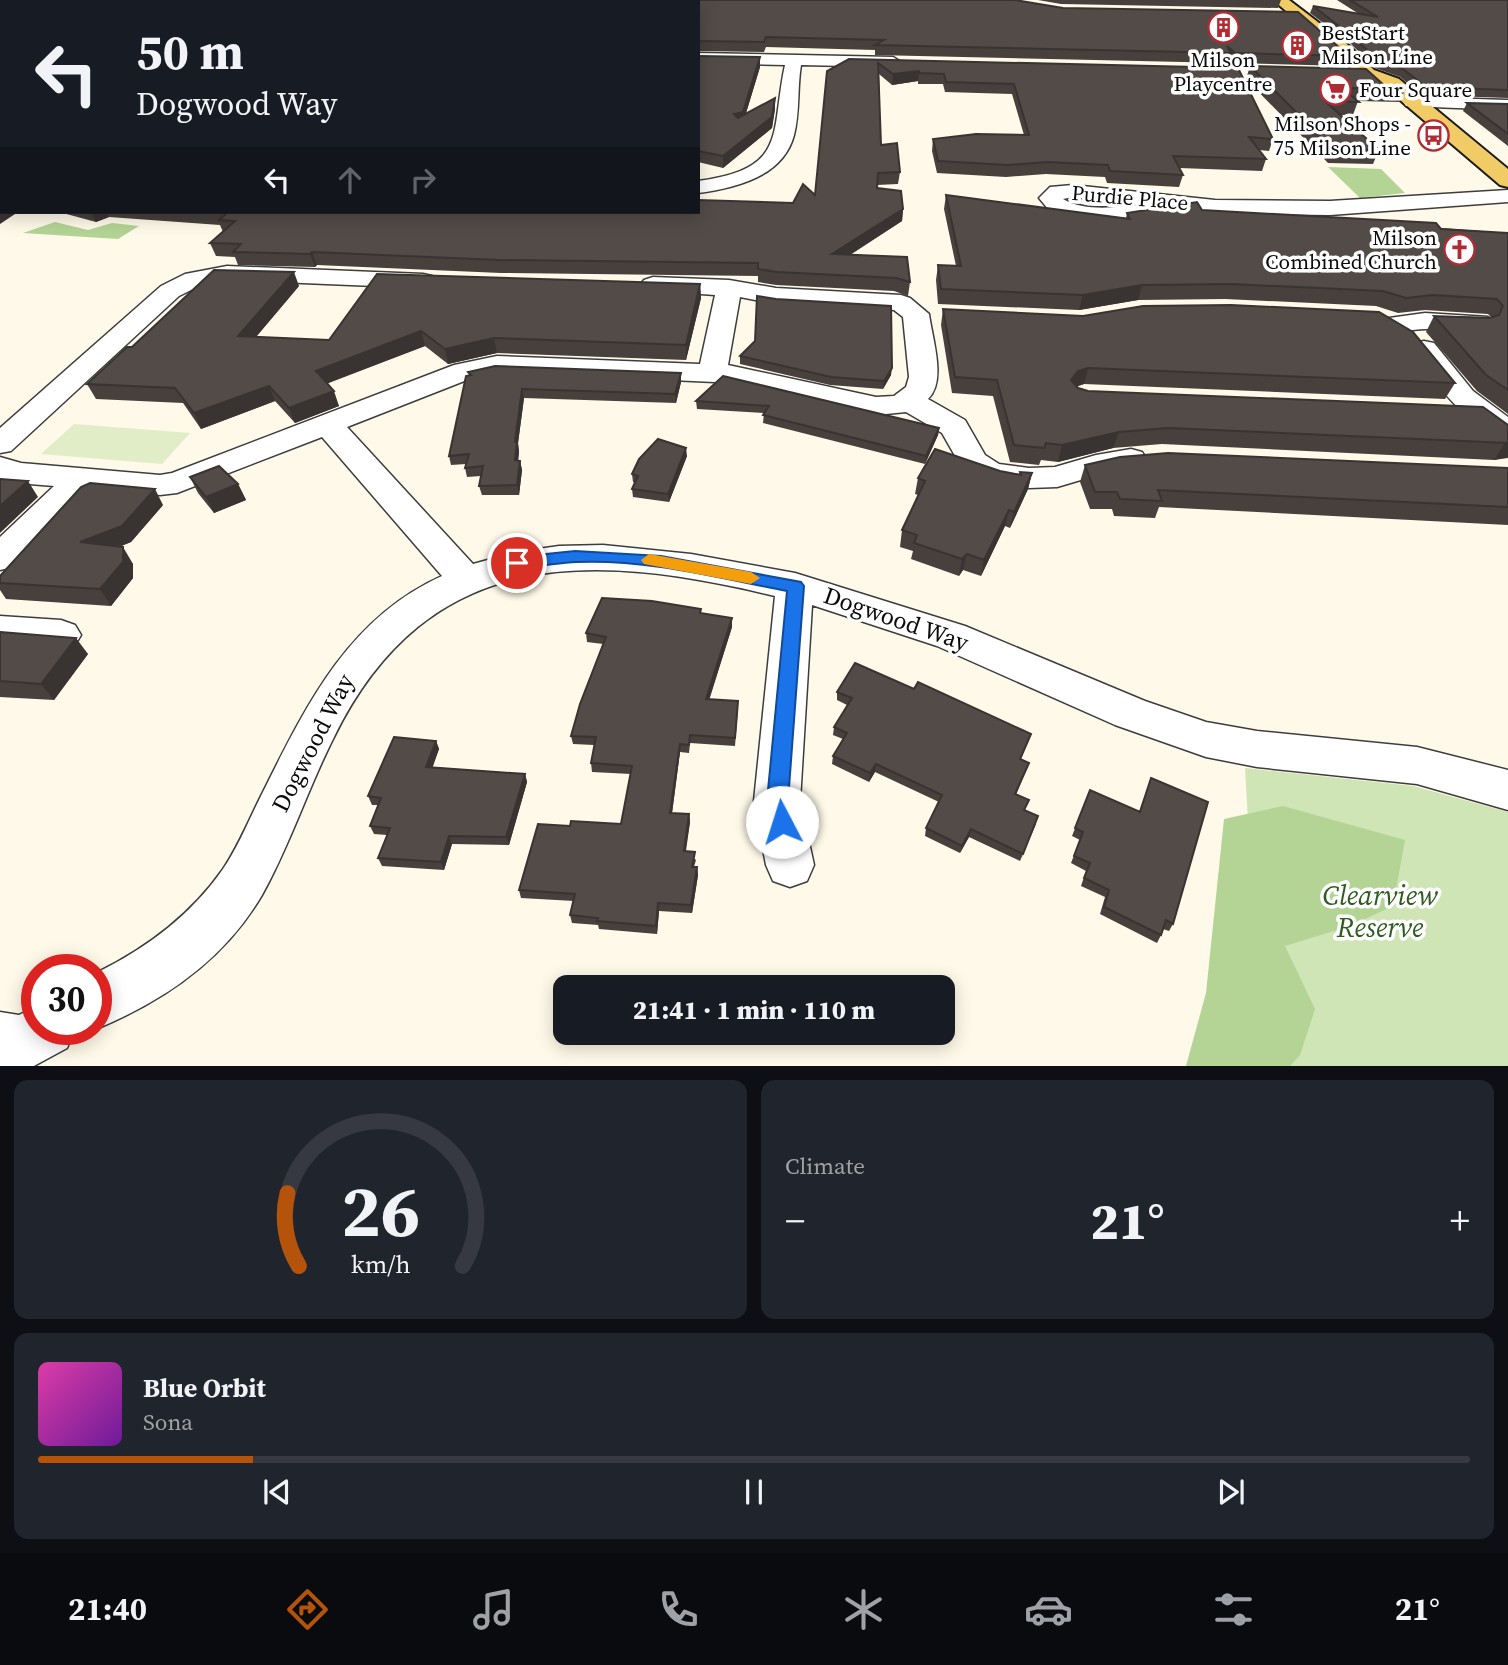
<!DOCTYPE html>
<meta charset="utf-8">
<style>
:root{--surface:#171b24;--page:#20242c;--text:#f1f3f6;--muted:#9ea1a6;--line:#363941;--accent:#b45309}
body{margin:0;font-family:"Source Serif 4",serif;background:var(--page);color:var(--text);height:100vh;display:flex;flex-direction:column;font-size:26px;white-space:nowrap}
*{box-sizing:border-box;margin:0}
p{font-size:23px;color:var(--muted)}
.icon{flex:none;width:38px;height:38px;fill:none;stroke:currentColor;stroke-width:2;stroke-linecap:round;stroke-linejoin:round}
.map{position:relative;height:1066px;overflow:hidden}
.panel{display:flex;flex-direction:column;gap:14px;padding:14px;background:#0d0f14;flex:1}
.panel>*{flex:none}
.guide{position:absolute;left:0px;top:0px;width:700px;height:214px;box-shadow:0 4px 18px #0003;background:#171b24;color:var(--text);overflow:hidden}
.speed{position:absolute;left:21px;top:954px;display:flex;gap:14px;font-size:35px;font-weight:700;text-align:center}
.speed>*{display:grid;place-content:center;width:91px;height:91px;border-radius:50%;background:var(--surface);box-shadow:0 4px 18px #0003;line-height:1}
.speed .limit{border:10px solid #d22;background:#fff;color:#111}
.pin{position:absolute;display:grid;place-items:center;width:60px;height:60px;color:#fff;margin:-30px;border:4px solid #fff;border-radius:50%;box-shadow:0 2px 7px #0007}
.me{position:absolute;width:77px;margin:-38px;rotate:355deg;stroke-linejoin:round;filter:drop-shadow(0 0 5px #0008)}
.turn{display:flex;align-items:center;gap:24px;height:147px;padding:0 21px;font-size:32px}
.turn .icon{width:91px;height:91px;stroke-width:2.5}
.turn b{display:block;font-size:49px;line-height:60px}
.lanes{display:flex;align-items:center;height:66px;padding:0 21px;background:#0003;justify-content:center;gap:35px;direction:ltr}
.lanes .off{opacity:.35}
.big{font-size:52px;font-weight:800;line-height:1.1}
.panel .card{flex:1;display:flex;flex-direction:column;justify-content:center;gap:10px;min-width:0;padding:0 24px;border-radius:14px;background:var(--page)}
.panel .dial{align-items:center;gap:0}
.dial svg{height:182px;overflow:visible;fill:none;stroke:var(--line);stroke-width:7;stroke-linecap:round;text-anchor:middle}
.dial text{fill:var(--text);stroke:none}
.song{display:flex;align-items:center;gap:21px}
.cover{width:84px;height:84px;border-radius:10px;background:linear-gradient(135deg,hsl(320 70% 55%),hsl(280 70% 35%))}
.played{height:7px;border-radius:4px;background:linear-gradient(90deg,var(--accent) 15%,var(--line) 15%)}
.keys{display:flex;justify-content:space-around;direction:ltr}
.heat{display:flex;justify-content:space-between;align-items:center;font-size:38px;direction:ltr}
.panel .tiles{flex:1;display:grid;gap:14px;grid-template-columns:1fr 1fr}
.card:last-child{grid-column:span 2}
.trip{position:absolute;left:553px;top:975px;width:402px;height:70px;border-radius:14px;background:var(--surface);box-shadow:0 4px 18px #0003;font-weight:800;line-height:70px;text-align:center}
.menu{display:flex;height:112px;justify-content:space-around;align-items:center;background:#090b0e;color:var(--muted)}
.menu .icon{width:49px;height:49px}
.menu .selected{color:var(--accent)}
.menu b{font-size:32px;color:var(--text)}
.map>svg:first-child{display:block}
.green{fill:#cfe5b5}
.forest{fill:#b3d495}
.pitch{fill:#e0edc6}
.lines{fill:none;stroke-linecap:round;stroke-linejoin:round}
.minor-casing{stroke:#3d3d3d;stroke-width:3}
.major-casing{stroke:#1b1b1b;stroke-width:4}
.minor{fill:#fff;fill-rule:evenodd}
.major{fill:#f0cb66;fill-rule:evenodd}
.wall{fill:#47403d}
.shaded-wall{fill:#393432}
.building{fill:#524b47;stroke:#393432;stroke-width:2}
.route{fill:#1a73e8;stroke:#114b97;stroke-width:2}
.slow{fill:#f59e0b}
.labels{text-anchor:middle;stroke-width:7;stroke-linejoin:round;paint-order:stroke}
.far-poi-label{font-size:21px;fill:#0a0a0a;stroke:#fff;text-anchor:start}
.far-street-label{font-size:21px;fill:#0a0a0a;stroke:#fff}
.street-label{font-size:24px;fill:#0a0a0a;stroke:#fff}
.near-park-label{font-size:28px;font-style:italic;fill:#2e5c20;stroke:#fff}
</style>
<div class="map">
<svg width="1508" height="1067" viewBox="0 0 1508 1067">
<rect width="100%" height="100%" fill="#fef9e8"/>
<path class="green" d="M1245,768L1413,786L1508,812V1066H1262Z"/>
<path class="forest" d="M1328,167L1381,169L1405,193L1360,198Z
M55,222L88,230L112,223L139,226L118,239L23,233Z
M1283,806L1405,840L1393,906L1350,926L1285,946L1315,1009L1300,1055L1290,1066H1186L1206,993L1224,819Z"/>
<path class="pitch" d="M74,424L190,433L162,464L41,454Z"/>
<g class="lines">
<defs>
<path id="minor" d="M0,31H2V41H0Z
M698,53L893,57L901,62L893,67L801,65C797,88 800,112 794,135C783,177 735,188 698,193V181C789,169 770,134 785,65L698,63Z
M1412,97L1508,100V110L1406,106L1403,102Z
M1073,185L1215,200L1330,201L1508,190V202L1330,215L1190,213L1106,222L1059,214L1049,210L1039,198L1050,187ZM1073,197L1141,205C1116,207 1085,212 1063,199Z
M227,266L423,274L432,276L435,281L432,286L423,288L227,280L201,285L179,296L11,451L0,453V428L161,286L185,274Z
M653,277L729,280L776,288L901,295L910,298L929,314C932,338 947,381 928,399L965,420L985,455L999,464L1029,468L1055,467L1096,455L1131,449L1142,452L1147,459L1142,466L1101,474L1057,487L1029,488L997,484L976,478L962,468L942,433L906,412L876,415L736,383L497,372L472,378L347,427L473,564L517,552L559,546L603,545L691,554L795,573L965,626L1145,701L1206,722L1257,731L1417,747L1508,770V810L1417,784L1257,767L1206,757L1115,725L937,646L812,605L800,801L814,865L807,881L790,887L773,881L766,865L754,801L775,596C592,552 429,544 334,737C308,788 290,845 262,895C224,960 164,1001 96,1029V973C147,948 190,916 223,869C238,847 248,822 260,798C304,710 346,619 442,576L322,437L177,493L160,495L90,489L13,567L0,570V537L54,486L17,483L0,478V457L21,463L160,475L172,473L454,365L497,356L700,364L715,295L644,290L640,285L644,280ZM740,297L776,304L894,310L903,317L909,377L906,387L894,396L876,397L728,365Z
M1425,313L1488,317L1492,323L1488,329C1469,334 1447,329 1427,329C1414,329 1402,333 1389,330L1385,324L1389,318Z
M1424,341L1434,343L1473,391L1508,417V441C1473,433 1431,379 1410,349L1414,343Z
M0,616L61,620L75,625L81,635L75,645L61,650L0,644Z
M37,1006V1029H75L67,1048L32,1067H0V1012L19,1015Z"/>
<path id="major" d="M1273,0H1289L1348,45L1374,70L1399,79L1508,169V187L1500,185L1386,88L1379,91L1372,89L1336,53Z"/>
</defs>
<use href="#minor" class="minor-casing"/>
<use href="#major" class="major-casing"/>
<use href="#minor" class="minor"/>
<use href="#major" class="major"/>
</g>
<path class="wall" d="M0,0H1015L1349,56L1345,66L1231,63L1229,60L1228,63L875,55V50L766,47L764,52L698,51V2H2V28L0,29Z
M1038,0H1281L1278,8L1061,4Z
M1337,0H1508V98L1422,95L1400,77L1375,68L1350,43L1310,13L1313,6L1359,14Z
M698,56L760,67L746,113L775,98V109L772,128L723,168L698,162Z
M849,59L1238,68L1273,139L1269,151L1259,150L1266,159L1262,171L1179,168L1183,175L1179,187L1107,183L1105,177L1046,174L1006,177L937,173L932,151L933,139L1024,135L1012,94L945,92L943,84H918V81L892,85L879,74L881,145L900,172L898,184L877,185V188L903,209L902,221L850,255L910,282L908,296L894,291L776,285L758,282V276L501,273L317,265L315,267L238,265L235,257L216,256L210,243L223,232L220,225L109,217L96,222L59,212H698L793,203L815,195Z
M1250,66L1405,89L1400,102L1358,101L1353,115H1340L1379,150L1373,164L1328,163L1246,79Z
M1467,103L1508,104V146L1463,111Z
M946,195L1126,218L1127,213L1202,210L1508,233V414L1477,391L1426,332L1434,316L1491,317L1488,314L1425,310L1398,313L1376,306L1225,299L1138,300L1079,310L938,304L936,280L938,265L956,266L944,209Z
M700,284L701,298L686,360L497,353L448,364L425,346L327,383L339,406L295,423L275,401L201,429L183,403L96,399L87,384L132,347L299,286L256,337L329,340Z
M943,309L1455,383L1445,399L1084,384L1076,387L1078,388L1088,391L1506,424L1508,425V458L1494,460L1162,444L1113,448L1058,462L1041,460L1039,465L1010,462L993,396L952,393L941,325Z
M740,356L891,375L883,389L830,385L740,364Z
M468,372L681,382L676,403L524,398L518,443L519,452L518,461H520L522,470L519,495H482L479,486L481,476L467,477L465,468L466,464L451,465L449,456L469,375Z
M723,376L939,428L938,435L925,464L763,423L764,413L697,409L696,401Z
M687,456L669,502L633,497L632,489L635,483L633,482L632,474Z
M1085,465L1508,468V525L1159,507L1155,518L1114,516L1112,509H1090L1080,482Z
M1000,471L1020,474V472L1032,473L1028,489L1010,528L1005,526L981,576L963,570L959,576L911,559L913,551L900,547L902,530L918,495L915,494L918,478Z
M190,477L238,484L246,500L214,513L198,493Z
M163,505L131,542L119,547L133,564V578L111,606L6,599L0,590V576Z
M702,614L732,627L709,699L738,709L735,746L690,743L689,753L680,752L672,813L689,814L690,822L686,851L696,860L694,867H697L698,875L692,913L659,911L657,934L599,929L598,925L572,923L570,915L574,901L521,898L519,890L570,826L621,824L631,774L592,772L591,763L594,745L573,744L571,736L603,644L587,642L586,633Z
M0,632L88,654L54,700L0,697Z
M914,689L1031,734L1021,759L1029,763L1016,795L1025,811L1036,824L1020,861L969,837L960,853L925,836L926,828L939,802L875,772L869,782L832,764L833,756L843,739L833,735L834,727L847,705L837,700V692Z
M436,741L439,749L432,767L525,774L527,782L509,845L452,844L444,870L382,866L378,858L387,835L374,834L370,826L379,805H372L368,796Z
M1151,778L1173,924L1169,931L1163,929L1161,935L1157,943L1100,914L1105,897L1081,886L1086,871L1071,863L1080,840L1072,836L1090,790L1139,812Z"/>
<path class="shaded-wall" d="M760,57V67L743,123L734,114Z
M919,71L918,81L892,85L893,74Z
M775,98V109L772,128L723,168V156Z
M2,206V212H18L0,224V207Z
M903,209L902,221L831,267L832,254Z
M91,212H106L109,217L96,222Z
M312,252L317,265L315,267L310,254Z
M294,272L299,286L244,351L238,336Z
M700,284L701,298L686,360V345Z
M1142,285L1138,300L1079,310L1083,295Z
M421,331L425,346L321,386L316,371Z
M494,338L497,353L448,364L445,349Z
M892,368L891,375L883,389L884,381Z
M1088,368L1084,384L1073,387L1071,380L1078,371Z
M681,373V382L676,403L675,394Z
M269,386L275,401L201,429L194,413Z
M522,389L524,398L518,443L519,452L517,470L515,460V442Z
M334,391L339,406L295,423L289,408Z
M939,428L938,435L925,464L926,456Z
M1119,432L1113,448L1058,462L1062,445Z
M1505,443H1508V457L1494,460Z
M686,448L687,456L669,502L668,494Z
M520,461L522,470L519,495L517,485Z
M1032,473L1028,489L1010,528L1014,512Z
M28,481L38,497L0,533V506Z
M238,484L246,500L214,513L206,497Z
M155,489L163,505L131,542L90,558L80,542Z
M1009,510L1005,526L981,576L984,560Z
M123,547L133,564V578L111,606L100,589Z
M967,554L963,570L959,576L962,559Z
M732,618V627L707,707L706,699Z
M76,638L88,654L54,700L41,684Z
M436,741L439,749L430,775L426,767Z
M680,744V752L671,821L670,813Z
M876,764L875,772L869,782L870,773Z
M525,774L527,782L509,845L506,837Z
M689,814L690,822L684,859V851Z
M971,829L969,837L960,853L962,846Z
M449,836L452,844L444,870L441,862Z
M697,867L698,875L692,913L691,905Z
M658,903L659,911L657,934L656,926Z"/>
<path class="building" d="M0,0H1015L1063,8L1298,12L1349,56L1235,53L1227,46L1231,53L875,45L884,40L766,37L764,42L698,41V2H2V25H0Z
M1350,0H1508V90L1426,87L1403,69L1378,60L1352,36L1313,6L1378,17Z
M2,39V206L0,207V40Z
M698,56L760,57L743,112L734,114L738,118L775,98L772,117L723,156L698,151Z
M849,59L1238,68L1273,139L1249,137L1266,159L1173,156L1183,175L1110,171L1108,165L1048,162L1008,165L938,161L933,139L976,134L1029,135L1014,84L946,82L944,74L919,73V71L893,74L878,63L881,145L897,143L900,172L878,173L877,188L901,191L903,209L832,254L907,257L910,282L896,278L777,272L758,269V263L499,260L312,252L310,254L233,252L241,244L210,243L235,221L219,220L227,213L211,212H698V200L793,203L803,184L815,195L827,71Z
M1250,66L1366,69L1385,86L1392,88L1400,85L1405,89L1342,88L1359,102L1325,101L1379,150L1333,149Z
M1467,103L1508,104V134Z
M946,195L1130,219L1127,213L1197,202L1202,210L1436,223L1441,229L1508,233V390L1486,375L1434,316L1489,318L1499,315L1503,306L1497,299L1433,295L1406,298L1383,291L1231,284L1142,285L1083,295L941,289L938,265L961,266Z
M214,270L294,272L238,336L329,340L377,274L700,284L686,345L494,338L445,349L421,331L316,371L334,391L289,408L269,386L194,413L175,388L87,384L127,347H132Z
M757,296L776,299L891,306L892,368L884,381L831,377L740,356L755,341Z
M1231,305L1379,312L1413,332L1455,383L1088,368L1078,371L1071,380L1078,388L1088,391L1483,407L1508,425V443L1168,428L1119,432L1062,445L1046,443L1044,448L1014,445L997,380L955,377L943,309L1083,316L1143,306Z
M495,366L681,373L675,394L522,389L515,442H517L515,460L520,461L517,485L479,486L483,466L465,468L469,454L449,456L466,376L471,375L468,372Z
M723,376L939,428L926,456L763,415L769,406L696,401Z
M658,439L686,448L668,494L632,489L638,476L632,474L639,459Z
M935,449L1000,471L1021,475L1020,472L1032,473L1014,512L1009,510L984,560L967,554L962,559L914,543L917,535L902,530L925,481L918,478Z
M1168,453L1508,468V507L1158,490L1162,501L1120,499L1117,492H1095L1085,465L1120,457Z
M219,466L238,484L206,497L190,477Z
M0,479L28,481L0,506Z
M90,483L155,489L122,526L80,542L123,547V562L100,589L0,583V576L81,487Z
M602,598L652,601L701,609L700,613L732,618L706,699L738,701L735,738L690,735L689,745L680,744L670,813L689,814L684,851L695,852L692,867H697L691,905L658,903L656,926L597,921L598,918L570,915L575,894L519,890L538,824L570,826L571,821L621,824L632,766L591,763L596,737L571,736L580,704L606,637L586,633Z
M0,632L76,638L41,684L0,681Z
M855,663L914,689L918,682L1031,734L1020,759L1029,763L1015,794L1029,800L1024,810L1038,816L1023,854L971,829L962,846L926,828L942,795L876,764L870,773L833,756L847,733L834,727L852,698L837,692Z
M394,737L436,741L426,767L525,774L506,837L449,836L441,862L378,858L390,828L370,826L381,798L368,796Z
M1151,778L1208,802L1173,924L1166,920L1161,935L1104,907L1109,890L1084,878L1090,863L1074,856L1083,832L1075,828L1090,790L1140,812Z"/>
<path class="route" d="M575,551L661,556L801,582L804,586L788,801L792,822L789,829L782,832L774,829L767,801L787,591C718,578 647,559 577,562C557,563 537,566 517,569L509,563L517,557Z"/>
<path class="slow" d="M649,554L751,572L760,578L751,584L644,564L641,560Z"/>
<defs>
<symbol id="building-ring" viewBox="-11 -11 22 22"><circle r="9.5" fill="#fff" stroke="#b02c35" stroke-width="1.5"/><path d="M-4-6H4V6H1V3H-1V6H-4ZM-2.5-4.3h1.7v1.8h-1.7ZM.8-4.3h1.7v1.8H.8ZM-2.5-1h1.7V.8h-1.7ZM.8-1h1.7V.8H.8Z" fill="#b02c35"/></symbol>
<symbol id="supermarket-ring" viewBox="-11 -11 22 22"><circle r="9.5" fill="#fff" stroke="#b02c35" stroke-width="1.5"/><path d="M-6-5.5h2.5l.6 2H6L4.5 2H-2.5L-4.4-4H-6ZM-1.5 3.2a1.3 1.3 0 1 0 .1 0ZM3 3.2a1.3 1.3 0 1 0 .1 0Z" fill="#b02c35"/></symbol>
<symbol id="bus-ring" viewBox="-11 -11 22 22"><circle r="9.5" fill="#fff" stroke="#b02c35" stroke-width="1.5"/><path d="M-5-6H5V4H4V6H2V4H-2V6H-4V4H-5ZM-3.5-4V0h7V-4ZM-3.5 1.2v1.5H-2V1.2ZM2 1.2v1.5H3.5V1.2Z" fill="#b02c35"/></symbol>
<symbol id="church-ring" viewBox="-11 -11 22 22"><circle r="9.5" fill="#fff" stroke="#b02c35" stroke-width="1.5"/><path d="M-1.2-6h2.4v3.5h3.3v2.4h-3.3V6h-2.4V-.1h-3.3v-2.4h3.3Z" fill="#b02c35"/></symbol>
</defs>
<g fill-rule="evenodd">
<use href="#building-ring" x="1206" y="10" width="35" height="35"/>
<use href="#building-ring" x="1280" y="28" width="35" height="35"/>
<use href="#supermarket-ring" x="1318" y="72" width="35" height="35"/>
<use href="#bus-ring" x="1416" y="118" width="35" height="35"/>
<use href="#church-ring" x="1442" y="232" width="35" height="35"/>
</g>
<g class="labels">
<g class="far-poi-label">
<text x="1321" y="40">BestStart<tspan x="1321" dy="24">Milson Line</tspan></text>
<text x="1223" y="67" text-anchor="middle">Milson<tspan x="1223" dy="24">Playcentre</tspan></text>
<text x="1359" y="97">Four Square</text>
<text x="1411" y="131" text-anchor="end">Milson Shops -<tspan x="1411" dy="24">75 Milson Line</tspan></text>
<text x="1437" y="245" text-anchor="end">Milson<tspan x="1437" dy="24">Combined Church</tspan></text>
</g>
<g class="far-street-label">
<text transform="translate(1130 198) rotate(5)" y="7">Purdie Place</text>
</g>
<g class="street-label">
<text transform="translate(896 619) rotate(19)" y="8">Dogwood Way</text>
<text transform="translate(313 743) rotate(-63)" y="8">Dogwood Way</text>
</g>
<g class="near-park-label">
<text x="1380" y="905">Clearview<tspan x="1380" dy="32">Reserve</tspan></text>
</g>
</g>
</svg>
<div class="speed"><div class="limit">30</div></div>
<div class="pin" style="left:517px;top:563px;background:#d93025"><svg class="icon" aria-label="arrive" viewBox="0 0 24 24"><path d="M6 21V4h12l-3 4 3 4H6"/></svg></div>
<svg class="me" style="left:782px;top:822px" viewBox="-20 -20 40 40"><circle r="19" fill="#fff"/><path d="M0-13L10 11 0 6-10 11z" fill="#1a73e8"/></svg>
<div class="trip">21:41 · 1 min · 110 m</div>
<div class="guide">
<div class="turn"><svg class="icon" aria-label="left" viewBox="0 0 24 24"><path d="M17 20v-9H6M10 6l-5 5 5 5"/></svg><div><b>50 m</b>Dogwood Way</div></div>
<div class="lanes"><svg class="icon" aria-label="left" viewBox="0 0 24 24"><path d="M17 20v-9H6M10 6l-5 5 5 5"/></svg><svg class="icon off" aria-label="ahead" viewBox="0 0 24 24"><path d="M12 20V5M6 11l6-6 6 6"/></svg><svg class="icon off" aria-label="right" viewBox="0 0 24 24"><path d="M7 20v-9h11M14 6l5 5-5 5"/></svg></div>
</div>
</div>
<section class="panel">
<div class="tiles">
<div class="card dial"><svg viewBox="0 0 100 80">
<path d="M14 69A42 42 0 1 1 86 69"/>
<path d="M14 69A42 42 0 0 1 9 37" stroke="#b45309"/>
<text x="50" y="56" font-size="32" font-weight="700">26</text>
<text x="50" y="72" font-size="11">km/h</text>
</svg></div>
<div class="card"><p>Climate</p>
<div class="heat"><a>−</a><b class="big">21°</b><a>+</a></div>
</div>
<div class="card">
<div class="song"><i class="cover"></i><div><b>Blue Orbit</b><p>Sona</p></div></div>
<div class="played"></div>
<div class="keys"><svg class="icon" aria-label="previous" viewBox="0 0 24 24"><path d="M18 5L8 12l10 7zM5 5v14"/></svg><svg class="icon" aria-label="pause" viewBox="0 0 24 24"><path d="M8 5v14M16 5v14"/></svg><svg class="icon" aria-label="next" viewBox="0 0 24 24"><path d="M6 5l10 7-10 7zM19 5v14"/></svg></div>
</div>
</div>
</section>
<nav class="menu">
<b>21:40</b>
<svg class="icon selected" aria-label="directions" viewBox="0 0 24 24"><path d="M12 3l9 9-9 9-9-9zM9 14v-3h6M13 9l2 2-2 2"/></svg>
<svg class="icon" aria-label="music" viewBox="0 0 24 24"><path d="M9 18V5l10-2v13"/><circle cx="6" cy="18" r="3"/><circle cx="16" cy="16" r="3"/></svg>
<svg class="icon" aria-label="phone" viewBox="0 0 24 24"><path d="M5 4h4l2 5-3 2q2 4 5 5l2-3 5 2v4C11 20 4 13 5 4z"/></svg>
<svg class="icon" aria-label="climate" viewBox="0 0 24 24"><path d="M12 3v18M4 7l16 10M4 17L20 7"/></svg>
<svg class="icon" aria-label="car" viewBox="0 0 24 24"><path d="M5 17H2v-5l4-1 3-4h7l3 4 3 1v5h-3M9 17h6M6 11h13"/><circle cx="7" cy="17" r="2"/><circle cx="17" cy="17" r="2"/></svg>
<svg class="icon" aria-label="filters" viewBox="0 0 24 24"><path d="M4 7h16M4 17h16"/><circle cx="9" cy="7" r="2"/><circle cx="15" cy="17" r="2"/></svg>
<b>21°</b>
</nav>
